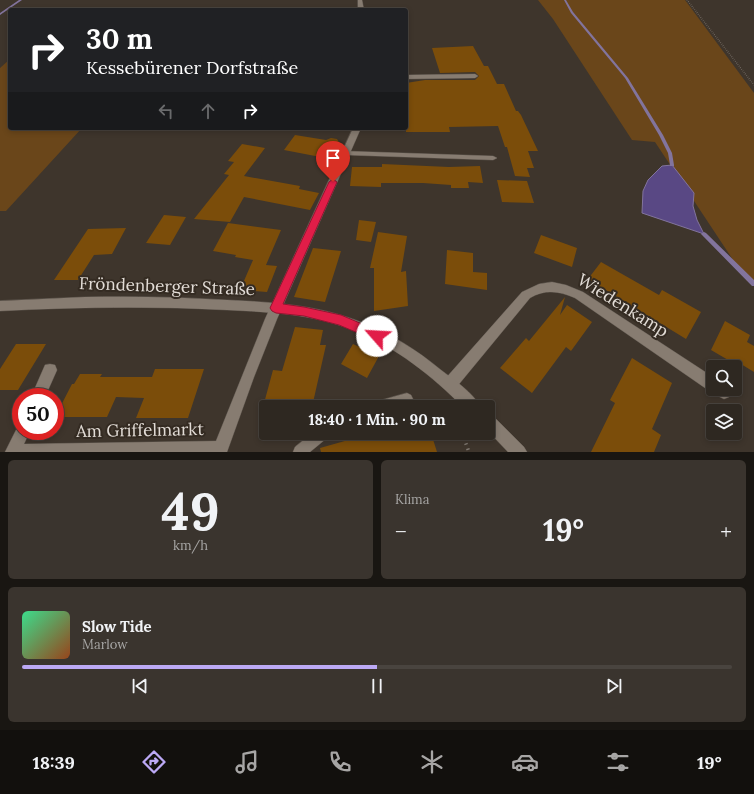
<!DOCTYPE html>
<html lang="de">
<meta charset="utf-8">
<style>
:root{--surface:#2e2821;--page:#3a342e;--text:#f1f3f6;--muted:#a7a6a5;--line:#49443f;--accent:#bca9f5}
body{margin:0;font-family:Lora,serif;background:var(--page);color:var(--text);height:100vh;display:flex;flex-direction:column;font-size:15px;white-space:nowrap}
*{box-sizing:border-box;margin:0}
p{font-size:13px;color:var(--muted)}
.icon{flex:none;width:22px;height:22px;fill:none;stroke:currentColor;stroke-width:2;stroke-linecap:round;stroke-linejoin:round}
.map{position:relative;height:452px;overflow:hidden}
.side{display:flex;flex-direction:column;gap:8px;padding:8px;background:#191612;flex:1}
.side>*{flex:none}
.guide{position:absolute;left:8px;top:8px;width:400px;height:122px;border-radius:4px;box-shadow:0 2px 6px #0003,0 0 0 1px var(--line);background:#202124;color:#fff;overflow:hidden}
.buttons{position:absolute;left:706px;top:360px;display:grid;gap:8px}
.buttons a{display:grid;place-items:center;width:36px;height:36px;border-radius:4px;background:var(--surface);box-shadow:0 2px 6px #0003,0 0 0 1px var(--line);font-size:20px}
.speed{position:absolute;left:12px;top:388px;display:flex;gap:8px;font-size:20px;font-weight:700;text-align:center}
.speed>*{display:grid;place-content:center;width:52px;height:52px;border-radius:50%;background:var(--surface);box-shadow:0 2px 6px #0003,0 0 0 1px var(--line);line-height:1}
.speed .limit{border:6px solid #d22;background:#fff;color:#111}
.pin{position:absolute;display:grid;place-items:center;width:34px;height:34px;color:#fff;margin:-41px -17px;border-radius:50% 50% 50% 0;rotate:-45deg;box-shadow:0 0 4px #0007}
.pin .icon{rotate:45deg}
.me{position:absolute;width:44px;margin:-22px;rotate:296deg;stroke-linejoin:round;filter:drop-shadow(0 0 3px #0008)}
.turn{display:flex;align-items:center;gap:14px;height:84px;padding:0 12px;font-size:18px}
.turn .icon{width:52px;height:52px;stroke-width:2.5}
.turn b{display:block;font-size:28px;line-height:34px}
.lanes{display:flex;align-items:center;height:38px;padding:0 12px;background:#0003;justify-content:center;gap:20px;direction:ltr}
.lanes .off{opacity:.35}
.big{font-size:30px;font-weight:800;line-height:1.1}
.side .widget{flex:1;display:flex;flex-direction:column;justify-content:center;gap:6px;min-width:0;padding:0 14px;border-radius:6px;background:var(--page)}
.side .dial{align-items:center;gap:0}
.dial b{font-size:52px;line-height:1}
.song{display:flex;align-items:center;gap:12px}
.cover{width:48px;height:48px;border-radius:6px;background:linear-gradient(135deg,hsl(150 70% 55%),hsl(20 70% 35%))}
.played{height:4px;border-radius:2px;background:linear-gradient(90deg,var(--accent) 50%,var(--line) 50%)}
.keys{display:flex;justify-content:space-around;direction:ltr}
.heat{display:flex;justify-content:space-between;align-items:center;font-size:22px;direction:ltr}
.side .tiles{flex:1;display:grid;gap:8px;grid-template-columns:1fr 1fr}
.widget:last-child{grid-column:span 2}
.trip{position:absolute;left:259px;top:400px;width:236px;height:40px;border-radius:4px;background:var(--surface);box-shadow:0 2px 6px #0003,0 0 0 1px var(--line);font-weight:800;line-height:40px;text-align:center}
.tabs{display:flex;height:64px;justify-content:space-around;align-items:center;background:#12100d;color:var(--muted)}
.tabs .icon{width:28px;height:28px}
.tabs .selected{color:var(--accent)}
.tabs b{font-size:18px;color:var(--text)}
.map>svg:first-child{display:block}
.green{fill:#6a461a}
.water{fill:#594884;stroke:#82749d}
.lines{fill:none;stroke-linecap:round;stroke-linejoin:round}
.stream{fill:#82749d;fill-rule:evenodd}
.building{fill:#7b4d0a}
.service-casing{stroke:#5a524a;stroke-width:1}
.minor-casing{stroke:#5a524a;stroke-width:1}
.secondary-casing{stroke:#5a524a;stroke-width:1}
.path-far1{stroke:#817972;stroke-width:1.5;stroke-dasharray:0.5 1.5;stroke-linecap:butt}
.path{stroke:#817972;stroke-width:3.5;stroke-dasharray:1.5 4;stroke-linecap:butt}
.service{fill:#877c71;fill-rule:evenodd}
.minor{fill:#877c71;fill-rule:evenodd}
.secondary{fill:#877c71;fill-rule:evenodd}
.route{fill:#e11d48;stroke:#92132f}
.labels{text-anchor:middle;stroke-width:4;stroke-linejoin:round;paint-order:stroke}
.near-street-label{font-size:17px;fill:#e2dcd6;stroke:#342b22}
</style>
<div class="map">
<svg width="754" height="452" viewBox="0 0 754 452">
<rect width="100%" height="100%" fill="#3e352c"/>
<path class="green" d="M538,0H685L754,93V282L747,281L655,142L632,140L553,19Z
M10,59V128H82L6,211H0V68Z"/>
<path class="water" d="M672,165L694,193L693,206L697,220L704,234L642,213L643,191L648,180L662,166Z"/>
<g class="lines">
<path class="stream" d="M19,0H22L0,15V13Z
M564,0H566L573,12L628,78L663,135L672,153L674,165V166H670V165L668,153L659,135L625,78L571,13Z
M704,232L706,233L754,280V286H752L702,235L701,234L702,233Z"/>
</g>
<path class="building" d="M473,46L484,66H488L497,84H504L516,111H518L521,115L538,151H528L534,168H527L530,177L515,176L507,147H505L498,126L449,127L450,132H406V110H409L406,83L425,80H475L479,76L475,72L440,73L432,48Z
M295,135L326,140L331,138L337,139L342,147L336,160L284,150Z
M242,144L265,148L244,176L300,186L299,189L319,193L310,210L244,197L230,222L194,219L229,175L224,174L234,162L228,161Z
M382,164L449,167L480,166L483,183L468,182L469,188H451V185L423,183H381V187L350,186L352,167H382Z
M497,180L527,181L534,203L502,202Z
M164,215L186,217L170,245L146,243Z
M359,220L376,222L371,242L356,240Z
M228,223L281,230L266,265L277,266L267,292L240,290L253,260L235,257L236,255L213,251Z
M126,228L112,254L94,255L78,280H54L88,229Z
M378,232L407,236L401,272L406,271L408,306L374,311V268H370Z
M541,235L577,248L572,267L534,253Z
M313,248L341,251L325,302L294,297Z
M447,250L473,253V272L487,273V290L445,284Z
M601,262L659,295L662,290L701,312L686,339L588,279Z
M565,297L560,315L567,305L592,322L571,351L566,347L532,393L500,368L526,338L529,341Z
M725,321L750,335L747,342L754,346V372L736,361L735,364L711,350Z
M295,327L323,330L320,345H326L312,407H263L273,370L282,371Z
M16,344H46L18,390H0V369Z
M353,344L379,356L367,378L341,364Z
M632,358L672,383L652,429L661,435L654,452H591L615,403L610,400Z
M155,369H204L188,418H136L144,398L116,397L107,417H55L72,384H74L80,374H102L100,377H152Z
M373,433H431L437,452H321L320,448Z"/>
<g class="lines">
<defs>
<path id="service" d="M406,75L475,74L478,76L475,78L406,79Z
M343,151L493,156L497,158L493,160L346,155L342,153Z
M407,393L411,395L413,399L411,403C399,409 385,407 372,407L374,403L378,401Z
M312,433H329L327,438L310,452H293L295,447Z"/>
<path id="minor" d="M358,0H362L364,10H358Z
M353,128H361L277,319L254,377L227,452H5L18,426L21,424V431H30L24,444L216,441L265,319Z
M552,282L566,285L583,292L713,377V389H730L731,392L729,397L724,399L714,394L713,392L708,390L575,298C559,291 545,289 530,298L455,389L450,391L445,389L443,384L445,379L522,292L539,284Z
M50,364L55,365L57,370L45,397H31L45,365Z"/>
<path id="secondary" d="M85,297C133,296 180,297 227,300C273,302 318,305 361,322C390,333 417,350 441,370C453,379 475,394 480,407H463C432,376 396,347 355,331C315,314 270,312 227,310C151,306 76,307 0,311V301Z
M488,414L493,416L524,447L527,452H508L488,431Z"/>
</defs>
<use href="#service" class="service-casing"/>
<use href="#minor" class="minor-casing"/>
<use href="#secondary" class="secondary-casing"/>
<path class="path-far1" d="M687,0L754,85"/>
<path class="path" d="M462,433L469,452"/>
<use href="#service" class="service"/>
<use href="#minor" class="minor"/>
<use href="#secondary" class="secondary"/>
</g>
<path class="route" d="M333,179L337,182L283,304L304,307L341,315L381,332L383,336L381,340L377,341L339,325L304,316L276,313L272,311L270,308L329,182Z"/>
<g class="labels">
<g class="near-street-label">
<text transform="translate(167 286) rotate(2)" y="6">Fröndenberger Straße</text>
<text transform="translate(623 305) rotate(32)" y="6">Wiedenkamp</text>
<text transform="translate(140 430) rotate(-1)" y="6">Am Griffelmarkt</text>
</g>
</g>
</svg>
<div class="buttons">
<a><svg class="icon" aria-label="search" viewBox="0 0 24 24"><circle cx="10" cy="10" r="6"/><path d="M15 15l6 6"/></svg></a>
<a><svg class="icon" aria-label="layers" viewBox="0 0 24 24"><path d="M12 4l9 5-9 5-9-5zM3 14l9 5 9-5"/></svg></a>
</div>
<div class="speed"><div class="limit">50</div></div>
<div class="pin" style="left:333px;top:182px;background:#d93025"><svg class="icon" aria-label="arrive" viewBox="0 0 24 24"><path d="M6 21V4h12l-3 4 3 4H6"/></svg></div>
<svg class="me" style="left:377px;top:336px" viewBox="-20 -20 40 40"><circle r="19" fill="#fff"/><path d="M0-13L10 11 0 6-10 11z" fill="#e11d48"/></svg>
<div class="trip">18:40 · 1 Min. · 90 m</div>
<div class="guide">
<div class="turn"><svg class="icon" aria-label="right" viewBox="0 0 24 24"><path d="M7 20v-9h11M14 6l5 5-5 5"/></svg><div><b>30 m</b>Kessebürener Dorfstraße</div></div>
<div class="lanes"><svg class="icon off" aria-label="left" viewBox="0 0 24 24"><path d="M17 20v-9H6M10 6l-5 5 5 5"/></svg><svg class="icon off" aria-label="ahead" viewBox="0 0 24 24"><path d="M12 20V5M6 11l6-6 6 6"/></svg><svg class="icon" aria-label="right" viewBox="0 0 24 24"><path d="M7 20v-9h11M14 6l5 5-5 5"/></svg></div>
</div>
</div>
<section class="side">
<div class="tiles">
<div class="widget dial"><b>49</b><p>km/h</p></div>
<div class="widget"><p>Klima</p>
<div class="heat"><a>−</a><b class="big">19°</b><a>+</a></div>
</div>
<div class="widget">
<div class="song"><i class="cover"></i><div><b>Slow Tide</b><p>Marlow</p></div></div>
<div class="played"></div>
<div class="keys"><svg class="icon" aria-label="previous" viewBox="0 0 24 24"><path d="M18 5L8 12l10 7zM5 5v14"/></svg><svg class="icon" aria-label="pause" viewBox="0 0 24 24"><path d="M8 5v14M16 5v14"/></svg><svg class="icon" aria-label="next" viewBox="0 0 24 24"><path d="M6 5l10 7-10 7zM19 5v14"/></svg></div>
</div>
</div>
</section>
<nav class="tabs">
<b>18:39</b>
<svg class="icon selected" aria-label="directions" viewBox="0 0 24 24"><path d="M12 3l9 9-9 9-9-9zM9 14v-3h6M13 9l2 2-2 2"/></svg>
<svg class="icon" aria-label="music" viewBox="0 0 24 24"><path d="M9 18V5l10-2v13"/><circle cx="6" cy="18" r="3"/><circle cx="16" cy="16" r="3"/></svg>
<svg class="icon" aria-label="phone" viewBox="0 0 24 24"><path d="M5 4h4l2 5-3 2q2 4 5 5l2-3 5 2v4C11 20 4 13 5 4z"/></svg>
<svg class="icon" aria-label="climate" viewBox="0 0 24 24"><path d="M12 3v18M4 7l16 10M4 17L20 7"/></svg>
<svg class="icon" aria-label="car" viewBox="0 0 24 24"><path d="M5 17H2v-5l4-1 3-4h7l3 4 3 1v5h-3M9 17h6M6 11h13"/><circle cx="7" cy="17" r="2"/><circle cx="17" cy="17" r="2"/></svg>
<svg class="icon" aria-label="filters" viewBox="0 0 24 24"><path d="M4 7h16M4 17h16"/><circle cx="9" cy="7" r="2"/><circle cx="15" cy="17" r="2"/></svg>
<b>19°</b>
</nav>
